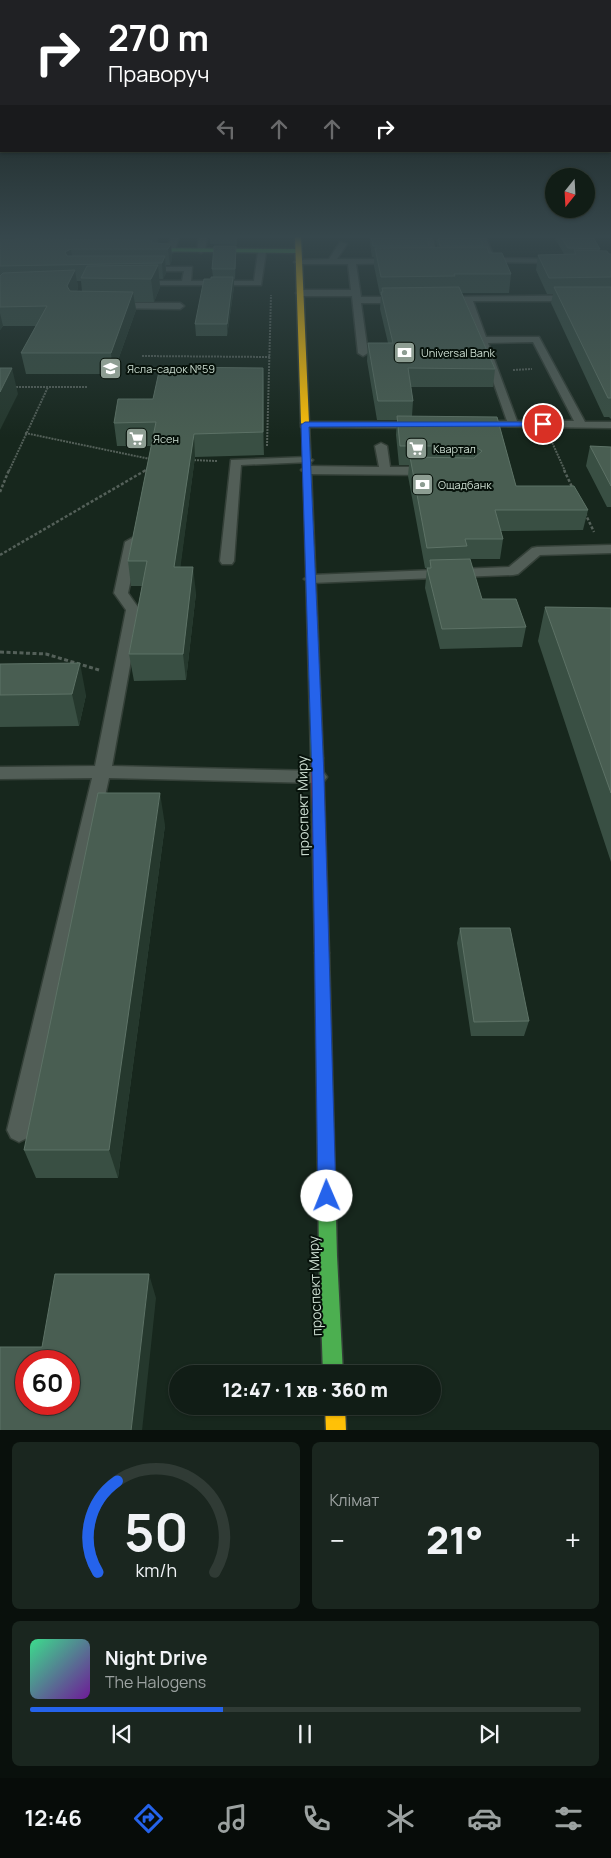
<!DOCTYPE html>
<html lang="uk">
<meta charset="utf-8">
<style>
:root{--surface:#111d16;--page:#1a261f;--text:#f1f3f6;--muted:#9ca2a1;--line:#303b35;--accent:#2563eb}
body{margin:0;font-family:Manrope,sans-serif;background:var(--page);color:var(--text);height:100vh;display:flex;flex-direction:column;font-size:19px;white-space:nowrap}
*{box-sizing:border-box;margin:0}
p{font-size:16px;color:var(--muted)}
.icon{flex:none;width:28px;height:28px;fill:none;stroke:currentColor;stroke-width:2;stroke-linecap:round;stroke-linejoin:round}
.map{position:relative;height:1430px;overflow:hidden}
.drawer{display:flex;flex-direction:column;gap:12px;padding:12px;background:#09100c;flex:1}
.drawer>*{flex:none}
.top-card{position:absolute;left:0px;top:0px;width:611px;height:152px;box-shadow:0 1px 4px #0004,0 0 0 1px var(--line);background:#202124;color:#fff;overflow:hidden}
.needle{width:32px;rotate:198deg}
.tools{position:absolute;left:545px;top:168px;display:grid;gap:10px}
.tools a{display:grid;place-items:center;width:50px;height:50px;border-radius:50%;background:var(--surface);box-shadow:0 1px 4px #0004,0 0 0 1px var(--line);font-size:25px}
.speed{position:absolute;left:15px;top:1350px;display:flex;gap:10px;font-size:25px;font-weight:700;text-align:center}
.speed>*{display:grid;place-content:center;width:65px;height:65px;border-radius:50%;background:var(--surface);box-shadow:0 1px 4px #0004,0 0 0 1px var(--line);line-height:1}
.speed .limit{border:8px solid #d22;background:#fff;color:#111}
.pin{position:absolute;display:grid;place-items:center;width:42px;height:42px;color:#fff;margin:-21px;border:2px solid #fff;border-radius:50%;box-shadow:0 1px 5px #0007}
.me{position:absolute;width:55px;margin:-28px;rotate:359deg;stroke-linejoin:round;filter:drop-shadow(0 0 4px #0008)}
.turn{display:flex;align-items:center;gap:18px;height:105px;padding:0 25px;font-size:22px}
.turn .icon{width:65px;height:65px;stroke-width:2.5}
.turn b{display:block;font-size:35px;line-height:42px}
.lanes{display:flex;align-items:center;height:48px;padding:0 25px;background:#0003;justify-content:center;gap:25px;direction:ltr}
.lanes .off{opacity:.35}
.big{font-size:38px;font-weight:800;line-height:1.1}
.drawer .card{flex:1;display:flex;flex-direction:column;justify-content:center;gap:8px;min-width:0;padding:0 18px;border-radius:8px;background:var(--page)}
.drawer .dial{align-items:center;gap:0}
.dial svg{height:130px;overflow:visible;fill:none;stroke:var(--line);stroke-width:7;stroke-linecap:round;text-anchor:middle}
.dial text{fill:var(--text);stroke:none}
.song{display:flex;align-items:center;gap:15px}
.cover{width:60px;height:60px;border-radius:8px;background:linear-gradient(135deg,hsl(150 70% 55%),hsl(280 70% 35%))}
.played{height:5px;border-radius:2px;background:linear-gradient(90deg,var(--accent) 35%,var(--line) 35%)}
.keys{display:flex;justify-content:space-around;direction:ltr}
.heat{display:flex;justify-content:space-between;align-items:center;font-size:28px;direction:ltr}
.drawer .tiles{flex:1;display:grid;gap:12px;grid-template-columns:1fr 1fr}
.card:last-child{grid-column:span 2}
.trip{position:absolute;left:169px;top:1365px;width:272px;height:50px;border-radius:25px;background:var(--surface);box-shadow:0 1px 4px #0004,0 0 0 1px var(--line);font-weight:800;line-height:50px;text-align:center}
.menu{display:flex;height:80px;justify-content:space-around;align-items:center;background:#070c09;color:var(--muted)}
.menu .icon{width:35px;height:35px}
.menu .on{color:var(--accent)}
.menu b{font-size:22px;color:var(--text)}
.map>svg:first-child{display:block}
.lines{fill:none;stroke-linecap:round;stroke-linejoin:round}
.lane-casing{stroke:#344038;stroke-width:3}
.fast-casing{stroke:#344038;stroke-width:3}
.slow-casing{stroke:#344038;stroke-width:3}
.jam-casing{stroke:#344038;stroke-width:3}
.path-far2{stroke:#546059;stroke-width:2;stroke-dasharray:2 1;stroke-linecap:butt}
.path-far1{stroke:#546059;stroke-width:2.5;stroke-dasharray:3 2;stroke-linecap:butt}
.path{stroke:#546059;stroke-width:3;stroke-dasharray:4 2.5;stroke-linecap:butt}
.lane{fill:#525e57;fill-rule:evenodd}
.fast{fill:#4caf50;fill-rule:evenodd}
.slow{fill:#ffc107;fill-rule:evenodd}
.jam{fill:#c62828;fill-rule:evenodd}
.wall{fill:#394f43;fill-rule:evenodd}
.shaded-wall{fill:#25382d}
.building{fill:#495e52;stroke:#5d7266;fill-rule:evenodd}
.route{fill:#2563eb;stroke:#184099}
.labels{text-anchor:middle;stroke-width:4;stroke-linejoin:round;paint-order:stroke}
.far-poi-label{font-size:11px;fill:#ccddd1;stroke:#07120b;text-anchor:start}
.street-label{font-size:14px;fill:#ccddd1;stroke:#07120b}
</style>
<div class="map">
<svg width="611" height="1431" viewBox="0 0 611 1431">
<rect width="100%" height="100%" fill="#17271d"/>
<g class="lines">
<defs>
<path id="lane" d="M171,237H179L175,251L171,253L167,251Z
M199,237H207L205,251L201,253L197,251Z
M425,237H433L438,262L431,260Z
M479,237H486L494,258L559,259L563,261L559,263L482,262V258H486Z
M340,242L347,244L337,259H395L399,261L395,263L356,264L361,297H401L405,300L401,303H361L368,353L363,356L358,353L352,296H300L296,293L300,290H351L348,264H298L294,262L298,260L329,259Z
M262,250L266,252L261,285H137L133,283L137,281H182L184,271H142V267H192L191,281H254L258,252Z
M611,295V301H473L486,337H539L585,422H611V428L473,426V422L477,421H507L465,301L443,302L440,301V297ZM533,342L574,421H517L488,343Z
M113,303H180L184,306L180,309L110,308L109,306Z
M305,422H417L422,425L417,428L301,427V423Z
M381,443L387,446L390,467H430L436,471L430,475L307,474L301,470L307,466L379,467L375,446Z
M307,457L313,460L311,462L241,465L234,561L232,564H222L220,561L231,460Z
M132,538L139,542L128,593L140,610L112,766L318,771L324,773L327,777L324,781L318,783L109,778L31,1130L27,1138L19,1142L11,1138L7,1130L92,778L0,779V767L95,766L126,610L114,593L125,542Z
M611,545V553L540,555L518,574L513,575L311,583L304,579L311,575L509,567L532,548L537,547Z"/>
<path id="fast" d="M135,248L298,249L301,251L298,253L133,251Z
M302,421L309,423L323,758L317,762L311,758Z
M322,947L327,949L329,953L337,1256L343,1374H323L319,1256L315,953L317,949Z"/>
<path id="slow" d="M295,237H301L309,423L305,425L301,423Z
M325,1406H345L346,1431H326Z"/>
<path id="jam" d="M317,754L323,758L329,953L327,957L322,959L317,957L315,953L311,758Z"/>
</defs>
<use href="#lane" class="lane-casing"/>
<use href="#fast" class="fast-casing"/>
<use href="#slow" class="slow-casing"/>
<use href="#jam" class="jam-casing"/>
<path class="path-far2" d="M142,356L270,357
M513,370L532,369
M13,387H87
M25,433L150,459
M551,440L565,471
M267,446L271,295
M191,460L217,461
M9,471L48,387
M144,471L148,469"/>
<path class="path-far1" d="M564,470L573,489
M0,492L9,470
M585,513L594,532
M0,555L146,470"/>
<path class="path" d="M0,652L46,654L99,670"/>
<use href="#lane" class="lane"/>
<use href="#fast" class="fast"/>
<use href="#slow" class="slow"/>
<use href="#jam" class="jam"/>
</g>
<path class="wall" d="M0,237H2L1,239H15L14,237H160L158,243L171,244L172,260L170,265H166V273L163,279H159L160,287L154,302H135L136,310L113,374H26L21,353L36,326H3L0,330ZM77,281H81L82,291H77L78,288Z
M210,237H237V245L210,244Z
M370,237H427L429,247H437L435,237H480L483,247L511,274L509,293H462L495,369L493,387H411L413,401L412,416L497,417L516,486L588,510L583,530L501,531L503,539L500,559H470L482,599L526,627L522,647L440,649L425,588L427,568H425L408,476L409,465H399L396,435L397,420H377L367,361L368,343H388L380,309L381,295H380L374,266V257H372L370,244Z
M554,237H593L600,249V251L611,254V419L609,417H604L551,303L553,294H547L536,270L538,255L564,254Z
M236,246V256L235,279H234V287L227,336H196L195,324L213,277L212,269Z
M263,368L264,455L195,457L180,567L196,593L186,680L134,681L129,654L142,586H131L128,561L151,446H117L114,423L153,399Z
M590,446L611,447V507H607L586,466Z
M545,607L611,608V862L538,641Z
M0,664L86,695L79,726L0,727Z
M165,825L118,1178H36L24,1150Z
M460,928L529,1021L524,1036H471L457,943Z"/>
<path class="shaded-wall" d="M157,237H160L158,244Z
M171,244L172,260L170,265L168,249Z
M71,249L73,264L65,252Z
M165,256L166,273L163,279L162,263Z
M158,265L160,287L154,302L151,279Z
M75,270L78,288L70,305L67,286Z
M233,277L234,287L227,336V324Z
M133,292L136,310L113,374L111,353Z
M0,313L3,326L0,330Z
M12,368L18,394L0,430V392Z
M263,368L264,390V455L263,432Z
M194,434L195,457L177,593L174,567Z
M193,567L196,593L186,680L183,654Z
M80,663L86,695L79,726L72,694Z
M160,793L165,825L118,1178L109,1150Z
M149,1274L156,1298L142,1431H131Z"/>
<path class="building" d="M371,237H427L429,246H373Z
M438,237H480L483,246H440Z
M561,237H593L600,249L568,248Z
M0,239L152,240L151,243L171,244L168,249H71L65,252L67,256H165L162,263L0,266Z
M214,246H236L235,269H212Z
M487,247L489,253H502L511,274H454L455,276L381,277L375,248Z
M574,250L607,251L609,254H611V277L549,278L538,255L576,254Z
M158,265L151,279L81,278L87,266Z
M75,270L67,286L70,291L133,292L111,353H21L47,306L0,307V276L3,273Z
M211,277H233L227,324H195L204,279H211Z
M459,287L495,369L408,368L413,401H378L368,343H393L381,292H383L382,288Z
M554,287H611V398H608Z
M160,367L263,368V432L194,434L174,567H193L183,654H129L147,561H128L156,422L114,423L118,399H153Z
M0,368H12L0,392Z
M397,416L497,417L516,486H574L588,510H495L503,539H465L467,546L427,548L410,457L474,458L482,451L474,446H400Z
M590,446L611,447V486Z
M470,559L482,599H516L526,627L442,629L427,568H431L430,560Z
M545,607L611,608V793Z
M80,663L72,694L0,695V664Z
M98,793H160L109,1150H24Z
M460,928H510L529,1021L474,1022Z
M55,1274H149L131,1431H0V1347H42ZM26,1361H69V1404H26Z"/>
<linearGradient id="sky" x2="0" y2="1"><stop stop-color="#0d1510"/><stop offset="0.54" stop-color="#36474c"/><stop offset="1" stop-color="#36474c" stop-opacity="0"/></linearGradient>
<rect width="611" height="438" fill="url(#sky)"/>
<path class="route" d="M305,422H543L547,424L543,426L309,427L324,777L336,1196L333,1202L327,1205L321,1202L318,1196L312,777L301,425Z"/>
<defs>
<symbol id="bank-square" viewBox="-11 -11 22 22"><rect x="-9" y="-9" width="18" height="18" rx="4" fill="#8d9d92" stroke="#07120b"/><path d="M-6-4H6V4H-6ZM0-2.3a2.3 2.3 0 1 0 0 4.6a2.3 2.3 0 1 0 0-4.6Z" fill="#fff"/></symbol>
<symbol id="school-square" viewBox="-11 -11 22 22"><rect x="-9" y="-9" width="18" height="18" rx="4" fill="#8d9d92" stroke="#07120b"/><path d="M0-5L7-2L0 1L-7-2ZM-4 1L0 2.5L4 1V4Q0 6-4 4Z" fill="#fff"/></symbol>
<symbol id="supermarket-square" viewBox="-11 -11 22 22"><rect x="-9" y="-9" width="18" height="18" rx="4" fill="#8d9d92" stroke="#07120b"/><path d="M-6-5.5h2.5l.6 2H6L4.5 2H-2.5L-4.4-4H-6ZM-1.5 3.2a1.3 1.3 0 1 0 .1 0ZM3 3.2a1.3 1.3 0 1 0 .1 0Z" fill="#fff"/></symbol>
</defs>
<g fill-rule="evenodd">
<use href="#bank-square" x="392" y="340" width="25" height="25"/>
<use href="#school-square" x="98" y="356" width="25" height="25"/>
<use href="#supermarket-square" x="124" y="426" width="25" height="25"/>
<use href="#supermarket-square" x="404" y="436" width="25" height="25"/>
<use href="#bank-square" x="410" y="472" width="25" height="25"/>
</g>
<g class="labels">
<g class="far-poi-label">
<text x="421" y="357">Universal Bank</text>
<text x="127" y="373">Ясла-садок №59</text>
<text x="153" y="443">Ясен</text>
<text x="433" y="453">Квартал</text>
<text x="438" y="489">Ощадбанк</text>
</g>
<g class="street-label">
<text transform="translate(303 806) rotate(-91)" y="5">проспект Миру</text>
<text transform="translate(315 1286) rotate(-92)" y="5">проспект Миру</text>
</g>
</g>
</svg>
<div class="tools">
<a><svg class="needle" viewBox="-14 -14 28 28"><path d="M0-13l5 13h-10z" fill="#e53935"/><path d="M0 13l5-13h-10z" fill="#9ca2a1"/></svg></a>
</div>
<div class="speed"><div class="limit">60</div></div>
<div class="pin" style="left:543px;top:424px;background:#d93025"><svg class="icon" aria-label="arrive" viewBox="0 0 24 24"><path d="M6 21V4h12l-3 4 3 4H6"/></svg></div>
<svg class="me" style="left:327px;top:1196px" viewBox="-20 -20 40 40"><circle r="19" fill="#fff"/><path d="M0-13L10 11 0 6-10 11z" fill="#2563eb"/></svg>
<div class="trip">12:47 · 1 хв · 360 m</div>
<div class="top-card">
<div class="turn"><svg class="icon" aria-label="right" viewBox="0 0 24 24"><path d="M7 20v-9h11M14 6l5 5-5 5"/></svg><div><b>270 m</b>Праворуч</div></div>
<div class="lanes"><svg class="icon off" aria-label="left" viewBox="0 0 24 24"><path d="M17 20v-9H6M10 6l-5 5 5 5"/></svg><svg class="icon off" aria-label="ahead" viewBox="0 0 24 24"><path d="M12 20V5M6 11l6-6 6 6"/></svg><svg class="icon off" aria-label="ahead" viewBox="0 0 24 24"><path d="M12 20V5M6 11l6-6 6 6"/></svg><svg class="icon" aria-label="right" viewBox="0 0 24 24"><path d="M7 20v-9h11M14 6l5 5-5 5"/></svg></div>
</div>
</div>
<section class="drawer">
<div class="tiles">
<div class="card dial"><svg viewBox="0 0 100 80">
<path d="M14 69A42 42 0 1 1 86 69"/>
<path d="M14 69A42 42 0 0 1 26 13" stroke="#2563eb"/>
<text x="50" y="56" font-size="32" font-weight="700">50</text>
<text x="50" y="72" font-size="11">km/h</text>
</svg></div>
<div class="card"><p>Клімат</p>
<div class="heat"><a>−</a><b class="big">21°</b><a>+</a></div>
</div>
<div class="card">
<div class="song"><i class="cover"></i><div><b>Night Drive</b><p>The Halogens</p></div></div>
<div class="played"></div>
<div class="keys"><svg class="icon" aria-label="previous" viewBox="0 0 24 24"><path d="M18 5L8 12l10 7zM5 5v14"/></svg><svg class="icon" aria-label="pause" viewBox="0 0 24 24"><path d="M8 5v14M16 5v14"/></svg><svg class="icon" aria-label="next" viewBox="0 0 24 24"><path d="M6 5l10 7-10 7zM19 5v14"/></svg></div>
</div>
</div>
</section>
<nav class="menu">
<b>12:46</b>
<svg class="icon on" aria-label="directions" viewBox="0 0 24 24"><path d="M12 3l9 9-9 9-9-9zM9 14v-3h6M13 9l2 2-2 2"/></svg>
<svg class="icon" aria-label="music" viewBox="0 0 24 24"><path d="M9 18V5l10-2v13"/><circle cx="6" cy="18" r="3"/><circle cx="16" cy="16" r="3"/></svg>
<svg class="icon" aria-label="phone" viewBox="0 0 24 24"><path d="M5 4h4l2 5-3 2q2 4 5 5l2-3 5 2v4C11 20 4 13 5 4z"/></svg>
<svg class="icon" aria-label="climate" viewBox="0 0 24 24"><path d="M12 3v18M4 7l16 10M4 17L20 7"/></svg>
<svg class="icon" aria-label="car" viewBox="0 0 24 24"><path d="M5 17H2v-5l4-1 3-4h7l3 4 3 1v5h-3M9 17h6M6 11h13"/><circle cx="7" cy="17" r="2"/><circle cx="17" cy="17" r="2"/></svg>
<svg class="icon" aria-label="filters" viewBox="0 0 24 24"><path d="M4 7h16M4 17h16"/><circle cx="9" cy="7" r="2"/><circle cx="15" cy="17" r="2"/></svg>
</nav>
